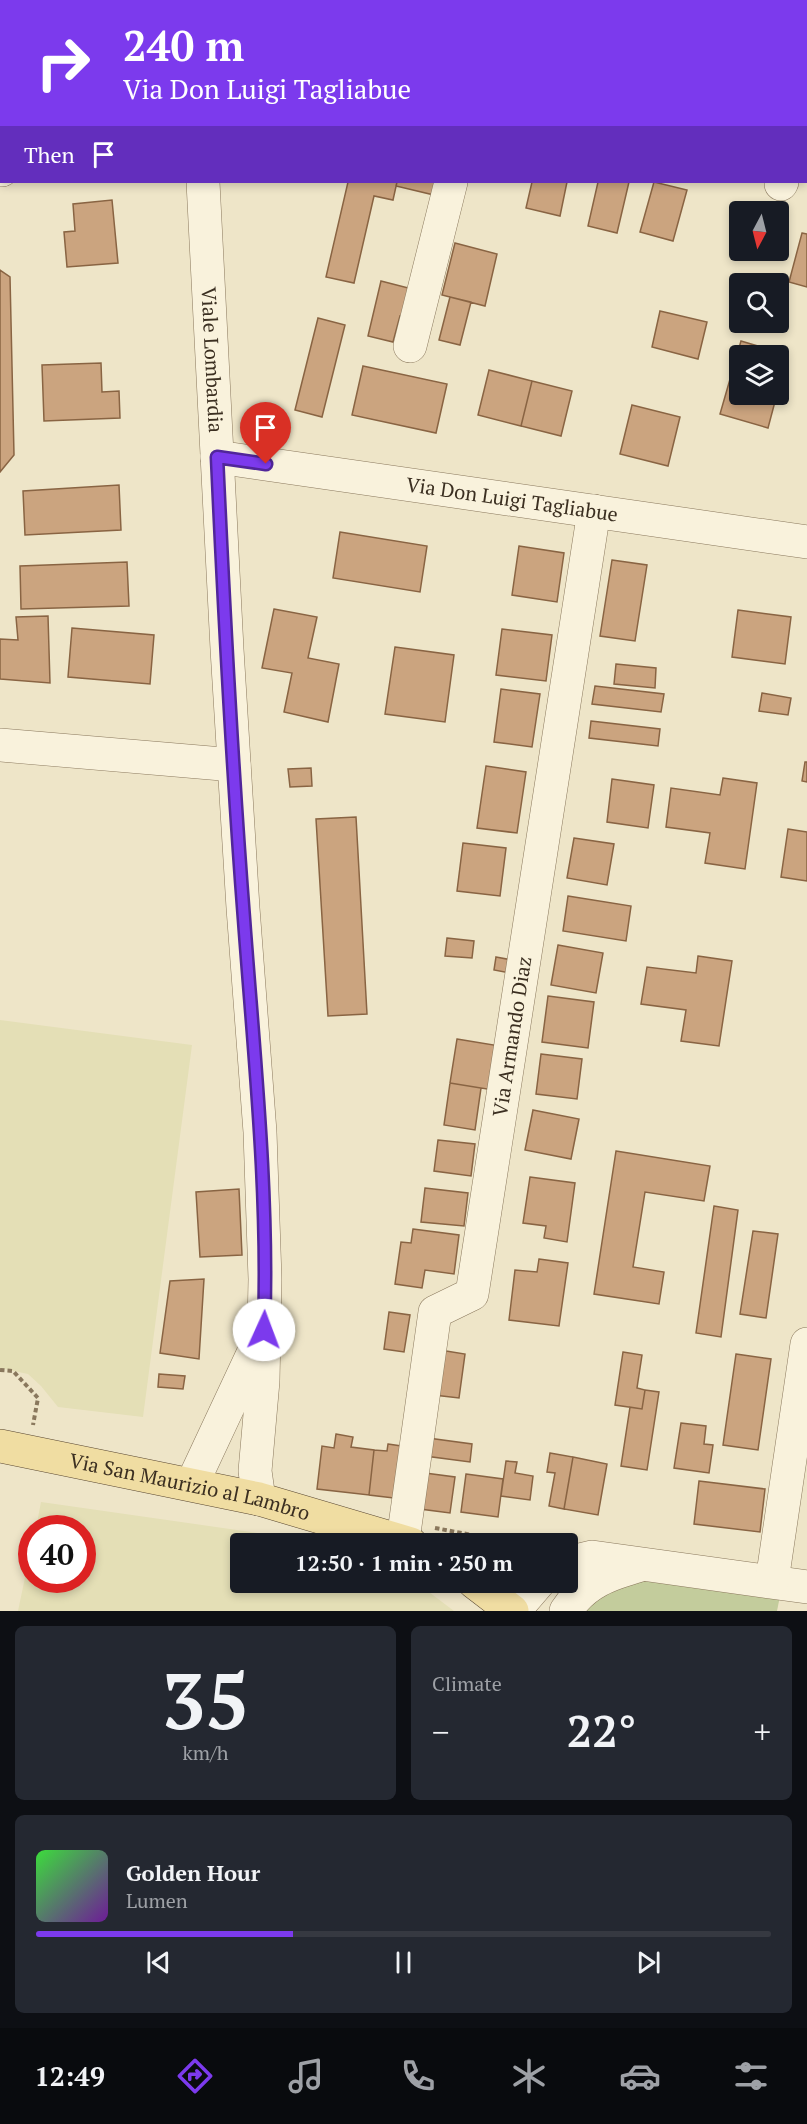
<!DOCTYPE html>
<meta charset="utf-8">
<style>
:root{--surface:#171b24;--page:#242831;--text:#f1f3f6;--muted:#9ea1a6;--line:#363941;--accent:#7c3aed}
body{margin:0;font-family:"PT Serif",serif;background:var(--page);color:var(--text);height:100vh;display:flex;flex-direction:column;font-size:22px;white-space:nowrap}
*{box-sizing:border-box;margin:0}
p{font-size:20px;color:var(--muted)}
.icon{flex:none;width:33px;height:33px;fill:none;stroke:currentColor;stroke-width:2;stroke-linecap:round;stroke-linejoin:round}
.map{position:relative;height:1611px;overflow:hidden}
.details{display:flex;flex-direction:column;gap:15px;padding:15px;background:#0d0f14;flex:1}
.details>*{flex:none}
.top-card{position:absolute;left:0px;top:0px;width:807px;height:183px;box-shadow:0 3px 9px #0003;background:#7c3aed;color:#fff;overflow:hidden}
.needle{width:39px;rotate:187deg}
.fabs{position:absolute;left:729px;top:201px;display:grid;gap:12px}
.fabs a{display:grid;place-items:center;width:60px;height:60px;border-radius:6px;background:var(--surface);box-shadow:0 3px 9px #0003;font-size:30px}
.speed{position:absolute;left:18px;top:1515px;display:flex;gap:12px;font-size:30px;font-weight:700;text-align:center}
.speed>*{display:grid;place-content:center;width:78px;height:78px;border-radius:50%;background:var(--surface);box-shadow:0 3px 9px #0003;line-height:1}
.speed .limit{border:9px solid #d22;background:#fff;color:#111}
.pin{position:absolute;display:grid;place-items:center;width:51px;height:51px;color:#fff;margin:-62px -26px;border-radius:50% 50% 50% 0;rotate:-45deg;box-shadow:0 0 6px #0007}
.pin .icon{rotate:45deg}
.me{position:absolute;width:66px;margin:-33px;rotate:2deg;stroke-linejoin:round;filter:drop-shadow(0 0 4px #0008)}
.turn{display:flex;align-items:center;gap:21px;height:126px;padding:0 24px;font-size:27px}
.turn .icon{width:78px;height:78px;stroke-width:2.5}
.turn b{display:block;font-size:42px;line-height:51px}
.then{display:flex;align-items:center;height:57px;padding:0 24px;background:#0003;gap:12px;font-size:22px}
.big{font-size:45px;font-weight:600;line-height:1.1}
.details .widget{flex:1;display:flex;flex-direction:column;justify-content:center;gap:9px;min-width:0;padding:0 21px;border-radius:9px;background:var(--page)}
.details .dial{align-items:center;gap:0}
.dial b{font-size:78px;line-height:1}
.song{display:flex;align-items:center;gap:18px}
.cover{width:72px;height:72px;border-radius:9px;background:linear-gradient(135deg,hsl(120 70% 55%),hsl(280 70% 35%))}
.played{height:6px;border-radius:3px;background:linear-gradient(90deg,var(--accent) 35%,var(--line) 35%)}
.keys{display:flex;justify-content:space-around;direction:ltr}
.heat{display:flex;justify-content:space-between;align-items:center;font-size:33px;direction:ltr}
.details .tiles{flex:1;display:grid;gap:15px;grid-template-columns:1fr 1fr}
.widget:last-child{grid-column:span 2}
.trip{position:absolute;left:230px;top:1533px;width:348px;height:60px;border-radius:6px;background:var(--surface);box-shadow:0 3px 9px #0003;font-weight:600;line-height:60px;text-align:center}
.tabs{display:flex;height:96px;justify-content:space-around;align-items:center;background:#090b0e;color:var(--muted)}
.tabs .icon{width:42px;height:42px}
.tabs .active{color:var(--accent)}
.tabs b{font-size:27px;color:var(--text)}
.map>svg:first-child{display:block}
.farmland{fill:#e4dfb6}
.green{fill:#c3cc9c}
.building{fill:#cba47f;stroke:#896443;stroke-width:1.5}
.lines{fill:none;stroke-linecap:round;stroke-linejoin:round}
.minor-casing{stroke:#8a785d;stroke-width:34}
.major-casing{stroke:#584631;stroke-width:34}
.path{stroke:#8a785d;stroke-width:4;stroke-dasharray:4.5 3;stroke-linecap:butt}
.minor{stroke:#f9f2dc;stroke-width:33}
.major{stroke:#f0dda2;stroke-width:33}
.route-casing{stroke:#51269a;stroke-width:15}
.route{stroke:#7c3aed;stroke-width:10}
.labels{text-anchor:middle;stroke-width:6;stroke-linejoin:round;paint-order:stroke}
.street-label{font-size:20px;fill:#3b2f21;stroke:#f5efd8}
</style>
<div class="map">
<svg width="807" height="1611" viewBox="0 0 807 1611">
<rect width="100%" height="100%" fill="#eee5c8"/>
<path class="farmland" d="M0,1020L192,1045L143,1417L58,1407L41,1386L28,1374L0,1368Z
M41,1502L328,1543L240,1544V1582L417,1583L454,1611H18L31,1549L32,1580H82V1528H36Z"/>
<path class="green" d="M627,1576L780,1596L777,1611H574Z"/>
<path class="building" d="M511,0H553V2Z
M348,182H397L393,200L374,196L354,283L326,277Z
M397,182H437L434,195L396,186Z
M532,182H567L560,216L526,208Z
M598,182H629L617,233L588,226Z
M654,182L687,190L673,241L640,232Z
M112,200L118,263L67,267L64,232L75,231L73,204Z
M802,233L807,234V287L789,282Z
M455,243L497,254L485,306L442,295Z
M0,270L10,277L14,455L0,472Z
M381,281L420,291L413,319L400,316L393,342L368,336Z
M450,297L471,302L460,345L439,340Z
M660,311L707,322L698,359L652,347Z
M318,318L345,325L322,417L295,410Z
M741,341L788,355L778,389V356H740V394H777L768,428L720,414Z
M101,363L102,392L119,391L120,418L44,421L42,365Z
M363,366L447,384L436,433L352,415Z
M489,370L532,381L521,426L478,415Z
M532,381L572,391L561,436L521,426Z
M632,405L680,417L668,466L620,454Z
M119,485L121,530L25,535L23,491Z
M340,532L427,546L420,592L333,578Z
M519,546L564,553L557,602L512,595Z
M612,560L647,565L635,641L600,636Z
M127,562L129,606L21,609L20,566Z
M274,609L317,617L308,658L339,664L328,722L284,712L292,673L262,668Z
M738,610L791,617L785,664L732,657Z
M48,616L50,683L0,679V639L18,640L16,617Z
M72,628L154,635L150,684L68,677Z
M502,629L552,635L546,681L496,675Z
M395,647L454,655L445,722L385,714Z
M616,664L656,668L655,688L614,684Z
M595,686L664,694L661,712L592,704Z
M501,689L540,694L532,747L494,742Z
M762,693L791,698L788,715L759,711Z
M591,721L660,729L658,746L589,738Z
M805,762H807V782L802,781Z
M486,766L526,772L517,833L477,828Z
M311,768L312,786L290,787L288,769Z
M723,778L757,783L745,869L705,863L710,833L666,827L671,788L720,795Z
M612,779L654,785L648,828L607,822Z
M356,817L367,1014L328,1016L316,819Z
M788,829L807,832V881L781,877Z
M574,838L614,844L607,885L567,878Z
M463,843L506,848L500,896L457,891Z
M568,896L631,906L626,941L563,931Z
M447,938L474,941L472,958L445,956Z
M558,945L603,953L596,993L551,985Z
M698,956L732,961L719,1046L681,1041L686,1010L641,1004L647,967L696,973Z
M496,957L512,960L510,973L494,970Z
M548,996L594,1002L588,1048L542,1042Z
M457,1039L500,1046L493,1090L450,1083Z
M541,1054L582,1059L577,1099L536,1094Z
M450,1083L481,1088L475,1130L444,1125Z
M533,1110L579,1119L571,1159L525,1150Z
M438,1140L475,1144L471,1176L434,1171Z
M616,1151L710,1166L704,1201L645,1192L633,1267L664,1272L659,1304L594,1294Z
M530,1177L575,1183L567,1242L544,1238L546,1226L523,1223Z
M425,1188L468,1193L464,1226L421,1222Z
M239,1189L242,1255L200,1257L196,1192Z
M714,1206L738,1210L721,1337L696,1333Z
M413,1229L459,1235L454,1274L425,1270L422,1288L395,1284L401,1242L411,1243Z
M753,1231L778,1234L766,1318L740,1314Z
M539,1259L568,1263L559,1326L509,1320L515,1270L537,1272Z
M204,1279L199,1359L160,1353L170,1281Z
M389,1312L410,1315L404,1352L384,1349Z
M440,1350L465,1354L459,1398L434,1395Z
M623,1352L642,1355L637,1388L645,1390L642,1409L615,1405Z
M736,1354L771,1359L758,1450L723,1445Z
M159,1374L185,1376L183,1389L158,1387Z
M645,1390L659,1392L647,1470L621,1466L630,1407L642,1409Z
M681,1423L706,1426L704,1444L713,1445L709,1473L674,1468Z
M336,1434L353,1437L351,1447L374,1450L369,1495L317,1489L322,1446L334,1448Z
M428,1438L472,1444L470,1462L425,1456Z
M388,1444L408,1447L402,1499L369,1495L374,1450L387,1451Z
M550,1453L573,1457L564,1509L549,1506L555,1473L547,1472Z
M573,1457L607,1464L598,1515L564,1509Z
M506,1461L517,1462L515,1473L533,1476L530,1500L501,1496Z
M425,1473L455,1477L450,1513L420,1509Z
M466,1474L503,1479L498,1517L461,1512Z
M699,1481L765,1489L760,1532L694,1524Z"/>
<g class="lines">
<defs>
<g id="minor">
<path d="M192,0V2"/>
<path d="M764,0L769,2"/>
<path d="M495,2L496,0"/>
<path d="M806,13H807"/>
<path d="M806,81L807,74"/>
<path d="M0,170H2"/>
<path id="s1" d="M203,182L227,649L243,908L260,1132L265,1279L263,1381L255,1471L259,1499"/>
<path d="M781,184L782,182"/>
<path d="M410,346L451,182"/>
<path id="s2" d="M217,457L807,542"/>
<path d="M0,745L234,765"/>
<path d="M192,1484L258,1343"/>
<path id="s3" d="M403,1540L435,1312L472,1294L594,511"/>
<path d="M567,1563L592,1557L807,1587"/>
<path d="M772,1581L807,1344"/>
<path d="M514,1611L539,1582"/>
<path d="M566,1611C584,1582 610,1574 641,1565"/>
</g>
<g id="major">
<path id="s4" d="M0,1446L259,1499L411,1544"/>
<path d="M474,1582L512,1611"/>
</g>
</defs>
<use href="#minor" class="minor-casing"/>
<use href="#major" class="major-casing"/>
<path class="path" d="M0,1370L13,1371L38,1398L33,1425
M435,1528L520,1544"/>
<use href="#minor" class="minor"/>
<use href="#major" class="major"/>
</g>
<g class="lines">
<defs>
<path id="route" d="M264,1330C269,1193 254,1055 244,919C232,765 224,611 217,457L266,464"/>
</defs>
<use href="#route" class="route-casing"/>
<use href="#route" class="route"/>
</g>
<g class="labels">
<g class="street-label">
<text dy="7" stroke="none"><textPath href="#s1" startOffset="178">Viale Lombardia</textPath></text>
<text dy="7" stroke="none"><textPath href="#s2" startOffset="298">Via Don Luigi Tagliabue</textPath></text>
<text dy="7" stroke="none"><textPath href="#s3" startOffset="532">Via Armando Diaz</textPath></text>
<text dy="7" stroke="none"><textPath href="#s4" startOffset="194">Via San Maurizio al Lambro</textPath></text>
</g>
</g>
</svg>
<div class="fabs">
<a><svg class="needle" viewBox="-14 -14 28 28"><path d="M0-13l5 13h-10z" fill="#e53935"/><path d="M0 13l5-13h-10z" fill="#9ea1a6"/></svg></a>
<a><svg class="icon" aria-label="search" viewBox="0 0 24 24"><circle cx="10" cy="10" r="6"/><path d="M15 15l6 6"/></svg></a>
<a><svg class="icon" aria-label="layers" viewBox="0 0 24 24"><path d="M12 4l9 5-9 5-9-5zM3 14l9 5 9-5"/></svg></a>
</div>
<div class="speed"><div class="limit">40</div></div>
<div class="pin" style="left:266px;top:464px;background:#d93025"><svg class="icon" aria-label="arrive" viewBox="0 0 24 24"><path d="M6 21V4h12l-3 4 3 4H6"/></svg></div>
<svg class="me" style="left:264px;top:1330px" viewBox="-20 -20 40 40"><circle r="19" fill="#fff"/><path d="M0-13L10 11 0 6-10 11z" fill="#7c3aed"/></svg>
<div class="trip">12:50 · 1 min · 250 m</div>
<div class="top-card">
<div class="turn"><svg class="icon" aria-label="right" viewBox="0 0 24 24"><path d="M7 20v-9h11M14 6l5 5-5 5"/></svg><div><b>240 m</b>Via Don Luigi Tagliabue</div></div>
<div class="then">Then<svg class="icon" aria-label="arrive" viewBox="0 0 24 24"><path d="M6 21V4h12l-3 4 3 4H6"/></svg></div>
</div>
</div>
<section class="details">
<div class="tiles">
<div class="widget dial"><b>35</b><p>km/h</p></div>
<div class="widget"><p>Climate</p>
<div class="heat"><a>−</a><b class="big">22°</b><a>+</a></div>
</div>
<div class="widget">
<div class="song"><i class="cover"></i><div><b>Golden Hour</b><p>Lumen</p></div></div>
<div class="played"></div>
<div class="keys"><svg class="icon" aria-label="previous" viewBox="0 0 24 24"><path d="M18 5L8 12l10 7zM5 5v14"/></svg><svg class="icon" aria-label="pause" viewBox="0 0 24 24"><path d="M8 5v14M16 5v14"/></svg><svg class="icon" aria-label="next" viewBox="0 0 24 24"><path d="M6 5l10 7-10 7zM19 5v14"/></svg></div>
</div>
</div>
</section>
<nav class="tabs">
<b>12:49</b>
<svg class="icon active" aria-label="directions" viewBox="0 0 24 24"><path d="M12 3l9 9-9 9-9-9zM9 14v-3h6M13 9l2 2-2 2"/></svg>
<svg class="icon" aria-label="music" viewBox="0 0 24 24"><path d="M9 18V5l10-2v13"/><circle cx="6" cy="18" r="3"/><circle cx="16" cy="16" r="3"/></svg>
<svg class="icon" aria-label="phone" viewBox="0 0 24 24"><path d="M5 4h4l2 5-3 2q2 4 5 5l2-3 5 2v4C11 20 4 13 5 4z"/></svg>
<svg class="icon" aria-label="climate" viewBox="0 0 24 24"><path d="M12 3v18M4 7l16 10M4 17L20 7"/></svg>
<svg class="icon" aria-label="car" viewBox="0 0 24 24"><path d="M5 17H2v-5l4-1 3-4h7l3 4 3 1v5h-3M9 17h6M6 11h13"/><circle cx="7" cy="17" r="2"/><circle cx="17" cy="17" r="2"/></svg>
<svg class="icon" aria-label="filters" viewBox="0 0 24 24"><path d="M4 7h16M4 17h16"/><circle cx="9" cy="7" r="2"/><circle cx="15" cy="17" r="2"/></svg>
</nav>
